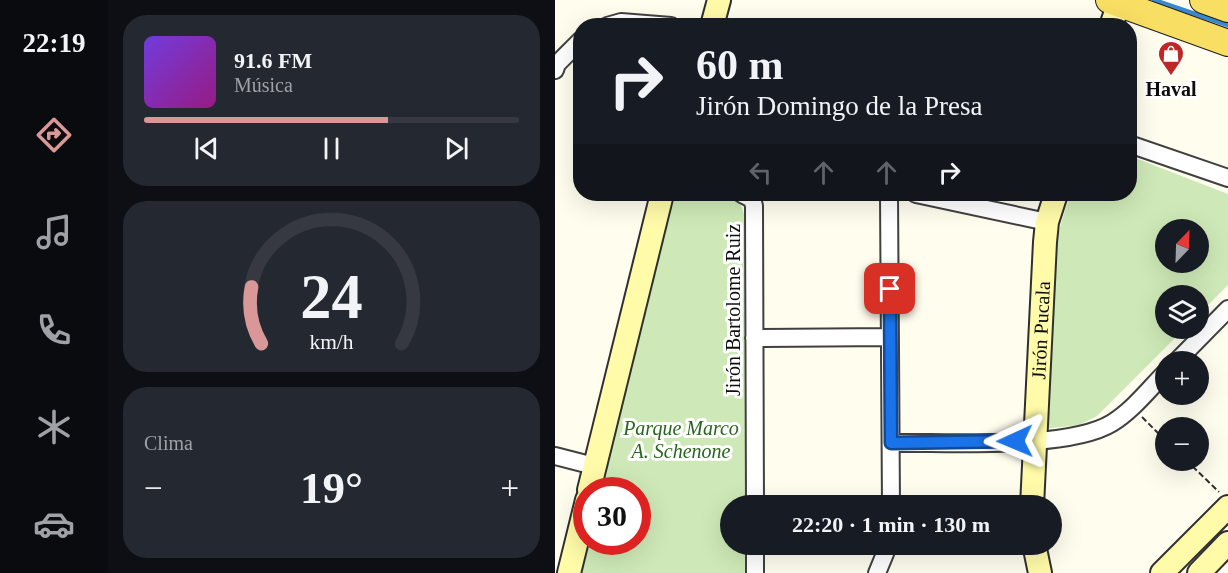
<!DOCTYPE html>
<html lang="es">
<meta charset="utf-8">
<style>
:root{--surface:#171b24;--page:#242831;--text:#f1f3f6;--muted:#9ea1a6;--line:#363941;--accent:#da9798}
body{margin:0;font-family:"Times New Roman",serif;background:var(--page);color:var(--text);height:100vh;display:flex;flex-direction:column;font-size:22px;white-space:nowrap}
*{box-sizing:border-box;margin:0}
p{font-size:20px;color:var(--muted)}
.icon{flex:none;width:33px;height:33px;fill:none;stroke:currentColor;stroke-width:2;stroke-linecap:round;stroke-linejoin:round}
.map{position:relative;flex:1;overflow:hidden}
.drawer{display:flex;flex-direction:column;gap:15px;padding:15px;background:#0d0f14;width:447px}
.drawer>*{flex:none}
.banner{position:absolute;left:18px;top:18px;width:564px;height:183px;border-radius:24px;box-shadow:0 6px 24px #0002;background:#171b24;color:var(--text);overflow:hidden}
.needle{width:39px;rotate:23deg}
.buttons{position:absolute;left:600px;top:219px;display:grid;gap:12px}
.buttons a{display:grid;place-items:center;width:54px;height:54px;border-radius:50%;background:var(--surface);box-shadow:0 6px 24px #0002;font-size:30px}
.speed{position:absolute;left:18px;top:477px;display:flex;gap:12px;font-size:30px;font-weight:700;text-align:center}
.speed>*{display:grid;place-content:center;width:78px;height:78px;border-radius:50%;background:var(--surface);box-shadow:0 6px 24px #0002;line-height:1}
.speed .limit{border:9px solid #d22;background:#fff;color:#111}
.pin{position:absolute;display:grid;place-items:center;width:51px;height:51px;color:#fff;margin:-26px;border-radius:12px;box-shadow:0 3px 9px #0006}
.me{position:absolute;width:66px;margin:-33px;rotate:269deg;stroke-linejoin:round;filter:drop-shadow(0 0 4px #0008)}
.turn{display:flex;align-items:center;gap:21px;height:126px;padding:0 24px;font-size:27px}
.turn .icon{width:78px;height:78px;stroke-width:2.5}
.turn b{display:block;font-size:42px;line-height:51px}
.lanes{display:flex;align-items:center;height:57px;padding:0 24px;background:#0003;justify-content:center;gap:30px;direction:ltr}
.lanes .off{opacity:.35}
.big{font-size:45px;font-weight:800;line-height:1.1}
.drawer .widget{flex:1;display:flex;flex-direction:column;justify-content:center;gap:9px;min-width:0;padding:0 21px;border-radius:24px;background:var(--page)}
.drawer .dial{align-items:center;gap:0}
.dial svg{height:156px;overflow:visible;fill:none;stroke:var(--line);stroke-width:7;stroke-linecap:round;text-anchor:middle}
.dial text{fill:var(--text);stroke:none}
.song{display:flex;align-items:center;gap:18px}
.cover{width:72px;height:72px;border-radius:9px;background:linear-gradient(135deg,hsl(260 70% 55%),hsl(310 70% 35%))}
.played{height:6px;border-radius:3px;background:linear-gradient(90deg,var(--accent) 65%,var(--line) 65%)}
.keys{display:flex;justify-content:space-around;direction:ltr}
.heat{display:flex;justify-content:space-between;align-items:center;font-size:33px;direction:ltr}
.trip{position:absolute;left:165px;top:495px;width:342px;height:60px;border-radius:30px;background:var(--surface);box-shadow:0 6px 24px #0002;font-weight:800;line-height:60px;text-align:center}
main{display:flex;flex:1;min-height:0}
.dock{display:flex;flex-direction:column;width:108px;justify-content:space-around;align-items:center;background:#090b0e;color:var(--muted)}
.dock .icon{width:42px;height:42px}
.dock .current{color:var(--accent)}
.dock b{font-size:27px;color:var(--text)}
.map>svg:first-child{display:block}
.green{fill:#cee9b7;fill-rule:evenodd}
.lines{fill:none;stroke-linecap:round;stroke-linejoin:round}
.stream{stroke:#3989ce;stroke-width:4.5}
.street-casing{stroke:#404040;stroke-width:20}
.secondary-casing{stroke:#2f2f2f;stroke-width:26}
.primary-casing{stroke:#1e1e1e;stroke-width:28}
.path{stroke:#2f2f2f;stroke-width:2;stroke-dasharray:6 3;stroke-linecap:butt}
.street{stroke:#fff;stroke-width:16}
.secondary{stroke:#fffba9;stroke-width:22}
.primary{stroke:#f9de64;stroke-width:26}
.route-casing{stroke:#114b97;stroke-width:15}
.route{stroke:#1a73e8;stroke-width:10}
.labels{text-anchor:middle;stroke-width:6;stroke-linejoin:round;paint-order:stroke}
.poi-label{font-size:20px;font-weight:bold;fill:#0d0d0d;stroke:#fff}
.street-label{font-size:20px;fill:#0d0d0d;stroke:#fff}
.park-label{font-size:20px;font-style:italic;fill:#28651d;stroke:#fff}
</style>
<main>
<nav class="dock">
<b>22:19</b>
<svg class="icon current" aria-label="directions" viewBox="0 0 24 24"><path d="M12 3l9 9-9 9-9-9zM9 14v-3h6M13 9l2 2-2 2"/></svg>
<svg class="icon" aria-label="music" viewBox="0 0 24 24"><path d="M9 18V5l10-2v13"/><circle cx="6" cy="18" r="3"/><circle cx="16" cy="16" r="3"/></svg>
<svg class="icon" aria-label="phone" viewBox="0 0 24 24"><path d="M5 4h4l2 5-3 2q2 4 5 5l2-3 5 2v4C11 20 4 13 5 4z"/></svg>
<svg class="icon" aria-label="climate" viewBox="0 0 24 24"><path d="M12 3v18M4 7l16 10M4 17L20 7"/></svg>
<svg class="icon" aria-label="car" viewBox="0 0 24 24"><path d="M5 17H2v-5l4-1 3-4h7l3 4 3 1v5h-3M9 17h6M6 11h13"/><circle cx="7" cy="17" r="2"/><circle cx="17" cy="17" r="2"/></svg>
</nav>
<section class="drawer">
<div class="widget">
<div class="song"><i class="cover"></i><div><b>91.6 FM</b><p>Música</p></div></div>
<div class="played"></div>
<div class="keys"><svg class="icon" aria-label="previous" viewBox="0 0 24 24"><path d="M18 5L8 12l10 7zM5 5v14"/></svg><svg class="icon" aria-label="pause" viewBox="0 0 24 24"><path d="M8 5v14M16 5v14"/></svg><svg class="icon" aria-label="next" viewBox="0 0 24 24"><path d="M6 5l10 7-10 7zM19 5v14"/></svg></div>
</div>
<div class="widget dial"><svg viewBox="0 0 100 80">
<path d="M14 69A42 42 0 1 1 86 69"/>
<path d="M14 69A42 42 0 0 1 9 40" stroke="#da9798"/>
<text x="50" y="56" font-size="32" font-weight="700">24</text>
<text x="50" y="72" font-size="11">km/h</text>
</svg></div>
<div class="widget"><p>Clima</p>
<div class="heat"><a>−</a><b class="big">19°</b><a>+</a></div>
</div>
</section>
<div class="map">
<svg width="673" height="573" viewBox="0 0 673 573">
<rect width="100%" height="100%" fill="#fffdee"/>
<path class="green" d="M575,156L673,194V285L644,314V296H610V328L629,329L542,416L524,425L488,429C492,351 487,267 516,194H574ZM610,230H644V262H610Z
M114,194H171L186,205L194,230L191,505L176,506V544L191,545L190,573H27L35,542H82V490H46Z"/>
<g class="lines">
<path class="stream" d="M599,0L673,25"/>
<defs>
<path id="street" d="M52,26L66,22L116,26
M0,70L2,64L26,40
M574,144L673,178
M187,194L197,199L199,206L200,506
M334,194L336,506
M361,194L492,222
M199,338L335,337
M621,362L673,309
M336,443C392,442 513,450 557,423C578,410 594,389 610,373
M0,456L39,466
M200,544V573
M322,573L334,544"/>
<g id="secondary">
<path d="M157,26L164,0"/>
<path d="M556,26L565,0"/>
<path d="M34,490L107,194"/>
<path id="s1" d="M477,506L490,242L492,222L501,194"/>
<path d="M479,544L485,573"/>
<path d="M14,573L32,500"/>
<path d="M607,573L673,507"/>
<path d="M644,573L673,543"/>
</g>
<path id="primary" d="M554,0L673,43
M648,0L673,9"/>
</defs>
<use href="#street" class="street-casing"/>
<use href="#secondary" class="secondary-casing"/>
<use href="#primary" class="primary-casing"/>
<path class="path" d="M587,417L610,440
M631,460L664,492"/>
<use href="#street" class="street"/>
<use href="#secondary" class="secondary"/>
<use href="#primary" class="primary"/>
</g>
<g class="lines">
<defs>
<path id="route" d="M335,289L336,443L460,441"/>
</defs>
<use href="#route" class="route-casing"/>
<use href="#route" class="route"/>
</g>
<defs>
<symbol id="shop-pin" viewBox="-11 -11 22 30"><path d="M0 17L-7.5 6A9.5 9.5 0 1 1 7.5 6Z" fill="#be2725" stroke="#fff"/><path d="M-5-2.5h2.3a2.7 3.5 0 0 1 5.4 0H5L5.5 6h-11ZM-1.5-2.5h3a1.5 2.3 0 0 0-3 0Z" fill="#fff"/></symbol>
</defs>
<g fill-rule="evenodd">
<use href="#shop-pin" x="601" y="39" width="30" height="40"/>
</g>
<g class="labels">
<g class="poi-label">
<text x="616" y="96">Haval</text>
</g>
<g class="street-label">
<text transform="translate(178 310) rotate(-90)" y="7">Jirón Bartolome Ruiz</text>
<text dy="7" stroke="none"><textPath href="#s1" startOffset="176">Jirón Pucala</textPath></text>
</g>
<g class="park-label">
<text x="126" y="435">Parque Marco<tspan x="126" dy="23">A. Schenone</tspan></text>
</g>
</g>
</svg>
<div class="buttons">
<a><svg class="needle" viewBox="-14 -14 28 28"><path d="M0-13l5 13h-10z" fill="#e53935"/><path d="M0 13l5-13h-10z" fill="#9ea1a6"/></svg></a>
<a><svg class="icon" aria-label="layers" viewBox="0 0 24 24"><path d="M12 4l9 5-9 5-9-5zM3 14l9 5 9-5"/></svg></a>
<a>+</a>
<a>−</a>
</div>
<div class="speed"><div class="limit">30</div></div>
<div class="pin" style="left:335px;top:289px;background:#d93025"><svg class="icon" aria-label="arrive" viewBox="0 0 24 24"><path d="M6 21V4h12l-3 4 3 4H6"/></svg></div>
<svg class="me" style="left:460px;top:441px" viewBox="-20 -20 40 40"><path d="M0-17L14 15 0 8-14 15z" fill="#1a73e8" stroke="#fff" stroke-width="4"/></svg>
<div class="trip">22:20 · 1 min · 130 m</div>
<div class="banner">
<div class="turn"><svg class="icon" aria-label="right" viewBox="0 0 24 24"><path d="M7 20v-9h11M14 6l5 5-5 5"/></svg><div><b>60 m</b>Jirón Domingo de la Presa</div></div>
<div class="lanes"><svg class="icon off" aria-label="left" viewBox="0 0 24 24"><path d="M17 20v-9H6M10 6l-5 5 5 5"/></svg><svg class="icon off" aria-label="ahead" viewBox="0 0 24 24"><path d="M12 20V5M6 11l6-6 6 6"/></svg><svg class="icon off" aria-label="ahead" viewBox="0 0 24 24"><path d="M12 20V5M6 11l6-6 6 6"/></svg><svg class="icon" aria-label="right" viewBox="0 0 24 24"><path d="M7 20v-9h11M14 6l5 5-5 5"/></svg></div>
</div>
</div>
</main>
